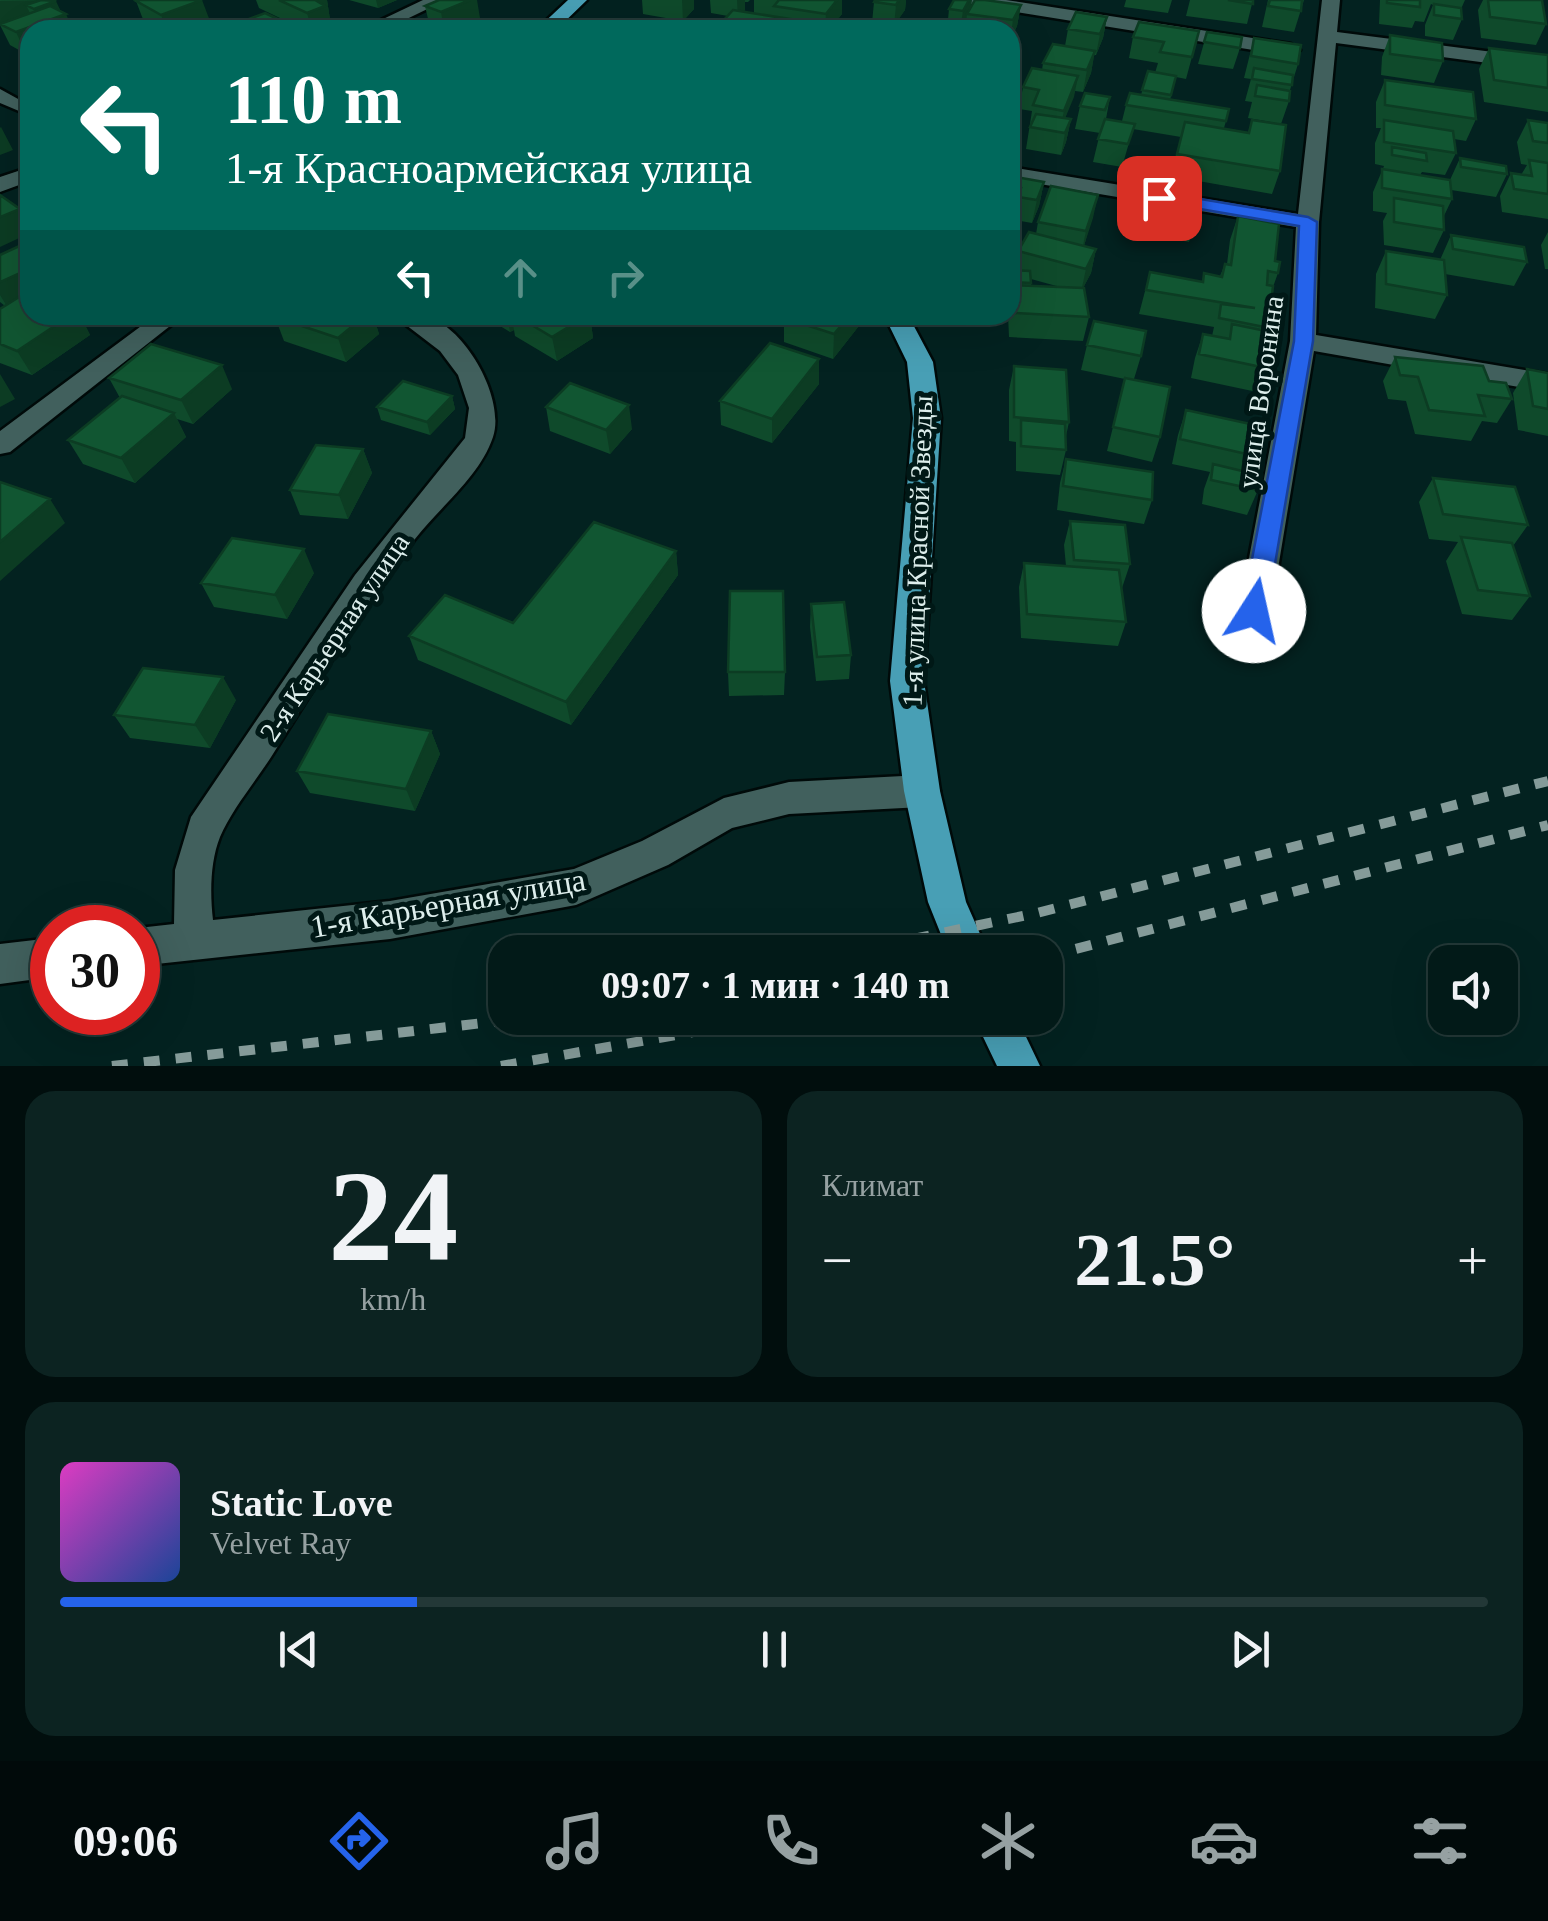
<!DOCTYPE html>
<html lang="ru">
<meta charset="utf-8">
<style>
:root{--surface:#021a18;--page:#0c2321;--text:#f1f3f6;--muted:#96a1a2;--line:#233837;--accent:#2563eb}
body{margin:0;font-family:Georgia,serif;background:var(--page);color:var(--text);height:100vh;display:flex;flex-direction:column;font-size:38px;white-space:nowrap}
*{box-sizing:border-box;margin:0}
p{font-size:32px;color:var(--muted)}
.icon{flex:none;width:55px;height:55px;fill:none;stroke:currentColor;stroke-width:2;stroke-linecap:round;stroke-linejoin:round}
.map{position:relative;height:1066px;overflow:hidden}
.drawer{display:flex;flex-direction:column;gap:25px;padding:25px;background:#010e0d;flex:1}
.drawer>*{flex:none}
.banner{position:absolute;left:20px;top:20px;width:1000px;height:305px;border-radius:30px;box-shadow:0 10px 40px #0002,0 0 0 2px var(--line);background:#00695c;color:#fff;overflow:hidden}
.buttons{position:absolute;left:1428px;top:945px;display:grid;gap:20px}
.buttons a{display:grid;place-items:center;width:90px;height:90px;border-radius:20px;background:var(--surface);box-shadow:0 10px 40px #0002,0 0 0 2px var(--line);font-size:50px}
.speed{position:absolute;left:30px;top:905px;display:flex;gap:20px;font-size:50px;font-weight:700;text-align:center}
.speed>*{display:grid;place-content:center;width:130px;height:130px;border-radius:50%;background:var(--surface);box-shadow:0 10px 40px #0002,0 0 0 2px var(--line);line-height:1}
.speed .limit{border:15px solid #d22;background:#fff;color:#111}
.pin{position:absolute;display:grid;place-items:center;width:85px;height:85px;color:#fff;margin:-42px;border-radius:20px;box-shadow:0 5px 15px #0006}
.me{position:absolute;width:110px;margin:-55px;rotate:10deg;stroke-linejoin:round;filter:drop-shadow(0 0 8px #0008)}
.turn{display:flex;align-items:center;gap:35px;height:210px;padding:0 40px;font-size:45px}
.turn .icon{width:130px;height:130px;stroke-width:2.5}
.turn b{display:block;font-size:70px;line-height:85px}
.lanes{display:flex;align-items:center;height:95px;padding:0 40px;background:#0003;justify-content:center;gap:50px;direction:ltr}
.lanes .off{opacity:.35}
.big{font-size:75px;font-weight:700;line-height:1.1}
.drawer .tile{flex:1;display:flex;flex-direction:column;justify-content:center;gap:15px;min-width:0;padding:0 35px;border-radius:30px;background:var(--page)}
.drawer .dial{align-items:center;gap:0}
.dial b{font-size:130px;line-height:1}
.song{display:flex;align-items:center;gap:30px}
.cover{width:120px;height:120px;border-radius:15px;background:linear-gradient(135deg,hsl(310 70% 55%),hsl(220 70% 35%))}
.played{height:10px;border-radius:5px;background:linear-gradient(90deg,var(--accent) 25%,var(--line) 25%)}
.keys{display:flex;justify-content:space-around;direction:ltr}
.heat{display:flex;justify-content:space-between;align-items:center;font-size:55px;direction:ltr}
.drawer .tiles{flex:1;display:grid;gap:25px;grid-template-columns:1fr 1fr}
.tile:last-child{grid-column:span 2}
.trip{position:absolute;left:488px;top:935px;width:575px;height:100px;border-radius:30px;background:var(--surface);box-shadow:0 10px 40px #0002,0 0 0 2px var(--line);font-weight:700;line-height:100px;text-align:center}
.tabs{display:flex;height:160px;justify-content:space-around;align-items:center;background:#010a0a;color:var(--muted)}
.tabs .icon{width:70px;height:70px}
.tabs .active{color:var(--accent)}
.tabs b{font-size:45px;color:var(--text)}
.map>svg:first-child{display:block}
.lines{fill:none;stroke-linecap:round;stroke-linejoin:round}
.street-casing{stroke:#000a09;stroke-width:5}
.primary-casing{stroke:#000a09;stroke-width:5}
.street{fill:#41605d;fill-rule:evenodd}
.primary{fill:#489fb5;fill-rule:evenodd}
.rail{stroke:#859b99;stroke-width:10;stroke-dasharray:16 16;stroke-linecap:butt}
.wall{fill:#0f4a2b;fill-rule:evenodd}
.shaded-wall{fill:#0c3c23}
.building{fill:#115632;stroke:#0c3c23;stroke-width:2.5}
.route{fill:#2563eb;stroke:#184099;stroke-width:2.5}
.labels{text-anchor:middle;stroke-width:10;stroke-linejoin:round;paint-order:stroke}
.street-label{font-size:28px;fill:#ddeeec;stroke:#001816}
.near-street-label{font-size:32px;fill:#ddeeec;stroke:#001816}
</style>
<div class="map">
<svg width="1548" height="1066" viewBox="0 0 1548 1066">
<rect width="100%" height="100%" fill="#032220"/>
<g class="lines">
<defs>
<path id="street" d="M423,0H446L384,30H360Z
M964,0H1006L1291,44L1300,50L1291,56L973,5Z
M1322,0H1340L1337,32L1548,59V71L1336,43L1319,222L1316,335L1548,374V392L1314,351L1271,611L1266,620L1255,623L1244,620L1239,611L1290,341L1296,227L1010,179V167L1298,214Z
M0,89L29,105L19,111L0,103Z
M30,167V181L0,192V177Z
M156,315H184L10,452L0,454V431Z
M393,315C402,315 414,313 423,315C464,324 506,398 493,437C480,476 440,507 415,539C363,607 319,681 273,754C256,781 232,809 220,837C210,862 210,894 213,920L390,901L574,869L642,841L724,798L789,782L922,775L935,780L940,791L935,802L922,807L789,814L732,828L668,865L576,905L390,939L138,966V928L174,924L175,870L191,817L355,575L465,438L469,408L458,375L440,351Z
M52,938V977L0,984V944Z"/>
<path id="primary" d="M568,0H587L556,30H536Z
M884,315H908L933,362L941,418L924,681L940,791L966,902L988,952H948L928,902L904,791L890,681L913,418L907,362Z
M974,1018H1017L1040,1066H997Z"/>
</defs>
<use href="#street" class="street-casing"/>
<use href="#primary" class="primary-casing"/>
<use href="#street" class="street"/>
<use href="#primary" class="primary"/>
<path class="rail" d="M851,952L1037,913L1548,781
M1045,957L1548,825
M112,1066L526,1018
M501,1066L772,1018"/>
</g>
<path class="wall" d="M0,0H57L55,1L61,12L30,30V52L26,54L10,45L0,25Z
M256,0H327L331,26L322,30H305L259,8Z
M349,0H397L378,8Z
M642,0H694V9L683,21L643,14Z
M710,0H750L748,2H745V10L743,12L754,13V0H842V14L829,30H723V21L728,16L711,13Z
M906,0L905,10L893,26L872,23L874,2Z
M1126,0H1172L1168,13L1124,7Z
M1190,0H1253L1247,24L1186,16Z
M1268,0H1304L1294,32L1262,27Z
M1380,0H1465L1461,9L1462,19L1453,40L1425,36V25L1433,5L1431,4L1424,22L1415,21L1412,28L1379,24Z
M1483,0H1542L1546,24L1536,45L1481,38L1478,10Z
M136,1L210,21L185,30H159L144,22Z
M1021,5L1017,26L1010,41V30H965L966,23L961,30H947L949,9L971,6Z
M425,6L480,18L453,30H414L429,23Z
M1107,17L1103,38L1096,55H1094L1091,73L1083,92L1075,91L1065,118L1071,119L1066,142L1061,155L1026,149L1032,111L1019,109L1023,87L1042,70L1043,63L1065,46L1068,29Z
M1199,31L1186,79L1176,77L1170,100L1226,121L1224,128L1248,132L1252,120L1280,171L1272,194L1170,176L1181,137L1133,129L1122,167L1093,162L1100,133L1075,129L1080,106L1110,97L1106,119L1122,121L1126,105L1141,95L1148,71L1155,73L1158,63L1129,58L1133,37Z
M1207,32L1240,48L1233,69L1198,64Z
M1390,35L1443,61L1434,83L1381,75L1382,57Z
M1254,38L1298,64L1290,90L1289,101L1281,124L1248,118L1252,102L1245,101L1251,79L1244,78Z
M1489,48L1548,55V112L1484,102L1479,69Z
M1385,80L1476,119L1466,141L1454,139L1456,153L1445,175L1422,172L1420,175L1450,180L1460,158L1507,174L1496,197L1451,190L1452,199L1443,218L1444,230L1433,253L1384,245L1383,221L1387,213L1373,211V192L1384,166L1375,164V143L1381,128H1376V102Z
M1528,120L1548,123V219L1502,212L1500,196L1511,173L1521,175L1527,165L1521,164L1517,142Z
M1010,176L1044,182L1039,206L1032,223L1014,220L1015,210L1010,209Z
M1098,195L1084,246L1096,249L1091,273L1083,288L1089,317L1083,341L1009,337L1008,315H1010V270H1015L1018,251L1036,234L1038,222ZM1031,279L1060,287L1031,286Z
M1166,202L1196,218L1189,242L1157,236Z
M1238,216L1275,261L1278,273L1273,287L1270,313L1274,329L1270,339L1266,368L1257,392L1191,378L1195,358L1203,334L1212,336L1214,327L1139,314L1150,272L1202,282L1204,273L1220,276L1225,264H1227L1230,240Z
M1548,232V269H1545L1541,245Z
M1451,235L1527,262L1514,286L1445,274L1447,295L1435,319L1375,308L1376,274L1386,251L1440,260Z
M30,244V315H80L90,335L32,375L0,363V309L5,306L0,302V255Z
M277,315H373L379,334L346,362L284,341L275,317Z
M486,315H590L593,338L557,361L515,336L514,330L510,332L487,318Z
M784,318L862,322L833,359L784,342Z
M1087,345L1141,356L1134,379L1160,437L1152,462L1107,451L1125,379L1081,370Z
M1395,357L1489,381L1512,399L1497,423L1482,421L1471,441L1415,434L1406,401L1388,399L1383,381Z
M819,359V384L772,443L721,425L720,401Z
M1014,366L1069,422L1066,436V450L1060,475L1016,471V442L1009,441V390Z
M1527,369L1548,373V436L1518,430L1513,393Z
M109,378L232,389L193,424L177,419L186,437L135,483L83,464L68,440L120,398Z
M452,396L455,409L430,435L381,420L377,407Z
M546,407L632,429L610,454L550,431Z
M1186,410L1251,455L1245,472L1258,490L1247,515L1202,504L1204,489L1210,472L1172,464L1178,435Z
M363,449L372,473L348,519L300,515L290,490Z
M1066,459L1152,500L1144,524L1057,510L1060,483Z
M1433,478L1528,525L1513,546L1530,596L1512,620L1462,614L1446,561L1458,542L1429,539L1419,502Z
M1070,521L1130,564L1122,588L1126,622L1118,646L1021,638L1019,587L1024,563L1066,566L1064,545Z
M676,551L678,575L571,725L418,660L409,636L513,623Z
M314,573L287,619L214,607L201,583Z
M811,604L851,655L849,679L816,681L810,627Z
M728,672H785L784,695L729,696Z
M236,700L210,748L130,738L114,715Z
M431,731L440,754L415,811L310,793L297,771Z"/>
<path class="shaded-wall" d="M57,0L38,5L56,1L63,16L66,14L73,30H30V52L26,54L16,32L40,24L34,9L26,5L31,15L0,25V1Z
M202,0L210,21L185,30H167L161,15Z
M314,0H327L331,26L322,30H312L307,13Z
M376,0H397L378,8Z
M470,0H477L480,18L453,30H444L441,12Z
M682,0H694V9L683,21Z
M737,0H745V10L738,18Z
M837,0H842V14L829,30H825L826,14Z
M899,0H906L905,10L894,26L896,5Z
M969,0H972L970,14H967L966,23L960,30L963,11Z
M1021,5L1017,26L1010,41L1013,20Z
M1107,17L1103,38L1096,55L1100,34Z
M282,21L285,30H260Z
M1095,51L1091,73L1083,92L1087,70Z
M1078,76L1074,97L1059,133L1064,111Z
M1020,92L1016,114L1010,128V113Z
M1071,119L1066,142L1061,155L1065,133Z
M1,127L13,150L0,155V128Z
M1044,182L1039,206L1032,223L1037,200Z
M1098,195L1093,218L1081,255L1086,231Z
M20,209L30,227V233L0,247V217Z
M1096,249L1091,273L1081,292L1086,269Z
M18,274L30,295L8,308L0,295V282Z
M71,315H80L90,335L32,375L17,351Z
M366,315H373L379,334L346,362L338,338Z
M507,315H511L514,330L510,332Z
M588,315H590L593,338L557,361L552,337Z
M850,315H863L862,322L833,359L834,334Z
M819,359V384L772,443V419Z
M222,365L232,389L193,424L181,400Z
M0,374L15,399L0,407Z
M452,396L455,409L430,435L427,422Z
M629,405L632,429L610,454L606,430Z
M174,413L186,437L135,483L121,458Z
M363,449L372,473L348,519L339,495Z
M50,499L65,523L0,581V542Z
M304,549L314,573L287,619L275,595Z
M676,551L678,575L571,725L566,702Z
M223,677L236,700L210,748L195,725Z
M431,731L440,754L415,811L406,789Z"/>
<path class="building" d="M41,0L56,1L34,9L26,5Z
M140,0H202L161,15L136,1Z
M279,0H315L325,6L307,13Z
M439,0H470L441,12L425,6Z
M779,0H837L826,14L774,6Z
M875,0H899L896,5L874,2Z
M954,0H969L963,11L949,9Z
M975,0H985L1021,5L1013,20L967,14Z
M1228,0H1253V4Z
M1270,0H1302L1301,11L1268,6Z
M1387,0H1420V7L1387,3Z
M1488,0H1542L1546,24L1490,17Z
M1434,4L1461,8L1462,19L1434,15Z
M50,6L66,14L16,32L0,24Z
M733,10L802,21L795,30H776L723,21Z
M1076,12L1107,17L1100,34L1068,29Z
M265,13L282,21L260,30H220Z
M898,19L930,24L926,30H890Z
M1139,22L1199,31L1192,57L1160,52L1164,42L1133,37Z
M430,23L448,30H414Z
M636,23L662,27L659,30H628Z
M1207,32L1242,37L1240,48L1204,42Z
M1390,35L1442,43L1443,61L1390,54Z
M1254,38L1301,45L1298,64L1251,56Z
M1053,44L1095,51L1087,70L1043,63Z
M1489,48L1548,55V88L1494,80Z
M1032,68L1078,76L1064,111L1033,105L1039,90L1023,87Z
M1254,68L1293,75L1292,85L1252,79Z
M1148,71L1176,76L1171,95L1142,90Z
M1385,80L1473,92L1476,119L1385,105Z
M1257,85L1290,91L1289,101L1255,96Z
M1010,91L1020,92L1010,113Z
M1085,93L1110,97L1105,110L1080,106Z
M1130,93L1229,109L1226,121L1126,105Z
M1036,114L1071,119L1065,133L1030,127Z
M1105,119L1135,124L1128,144L1098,139Z
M1252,120L1286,125L1280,171L1177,154L1185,122L1249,133Z
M1384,120L1453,131L1456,153L1384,142Z
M1528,120L1548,123V143L1533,141Z
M1392,147L1426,153L1427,161L1392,155Z
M1460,158L1506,166L1507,174L1461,167Z
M1529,160L1548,163V194L1514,189L1511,173L1532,176Z
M1382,169L1450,180L1452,199L1382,188Z
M1010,176L1044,182L1037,200L1018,197L1021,188L1010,186Z
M1051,186L1098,195L1086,231L1038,222Z
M0,195L20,209L0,217Z
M1394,198L1443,206L1444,230L1394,222Z
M1166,202L1198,208L1196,218L1164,213Z
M1238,216L1279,224L1275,261L1280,262L1278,273L1268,271L1267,285L1273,286L1270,313L1276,314L1274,329L1219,318L1221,304L1255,308L1146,290L1150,272L1203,282L1204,273L1222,277L1225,264L1231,265Z
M1029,232L1096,249L1086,269L1018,251Z
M1451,235L1524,247L1527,262L1453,249Z
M28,242L30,244V284L18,274L0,282V255Z
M1386,251L1444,260L1447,295L1386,284Z
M1010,270L1030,271L1031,283L1010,282Z
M1012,285L1084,288L1089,317L1014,313Z
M27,292L30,293V315H71L17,351L0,344V309Z
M277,315H366L338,338L275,317Z
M515,315H588L552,337Z
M787,315H850L834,334L784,318Z
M1094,321L1146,331L1141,356L1087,345Z
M1232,324L1271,332L1266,368L1199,354L1203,334L1230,339Z
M770,343L819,359L772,419L720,401Z
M151,344L222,365L181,400L109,378Z
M1395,357L1483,366L1489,381L1506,383L1512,399L1478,395L1485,416L1429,410L1418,377L1400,375Z
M1014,366L1066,370L1069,422L1014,417Z
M1527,369L1548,373V409L1533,406Z
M1125,378L1170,387L1160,437L1113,427Z
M403,381L452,396L427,422L377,407Z
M570,383L629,405L606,430L546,407Z
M122,396L174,413L121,458L68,440Z
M1186,410L1255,425L1251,455L1180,439Z
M1021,420L1065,424L1066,450L1021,446Z
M316,445L363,449L339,495L290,490Z
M1066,459L1153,472L1152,500L1063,486Z
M1213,464L1259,475L1258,490L1211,480Z
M1433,478L1515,487L1528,525L1443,514Z
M0,482L50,499L0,542Z
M1070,521L1125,525L1130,564L1074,560Z
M594,522L676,551L566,702L409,636L445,595L513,623Z
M1461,537L1512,543L1530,596L1478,590Z
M232,538L304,549L275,595L201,583Z
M1024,563L1119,570L1126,622L1027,614Z
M730,591H783L785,672H728Z
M844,602L851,655L817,657L811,604Z
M143,668L223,677L195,725L114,715Z
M328,714L431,731L406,789L297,771Z"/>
<path class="route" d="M1159,192L1308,217L1317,222L1313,341L1267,611L1263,618H1246L1242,611L1294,341L1299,226L1153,201V194Z"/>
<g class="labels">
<g class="street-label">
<text transform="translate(1260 392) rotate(-82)" y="10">улица Воронина</text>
<text transform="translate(917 551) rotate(-88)" y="10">1-я улица Красной Звезды</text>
<text transform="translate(334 637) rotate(-56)" y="10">2-я Карьерная улица</text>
</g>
<g class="near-street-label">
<text transform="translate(448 903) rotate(-10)" y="11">1-я Карьерная улица</text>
</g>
</g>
</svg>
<div class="buttons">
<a><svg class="icon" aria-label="sound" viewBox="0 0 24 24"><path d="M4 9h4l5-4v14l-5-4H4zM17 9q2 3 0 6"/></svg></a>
</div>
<div class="speed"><div class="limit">30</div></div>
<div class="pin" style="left:1159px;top:198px;background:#d93025"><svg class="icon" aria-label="arrive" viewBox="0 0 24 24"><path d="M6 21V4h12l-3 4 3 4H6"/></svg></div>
<svg class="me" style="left:1254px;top:611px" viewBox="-20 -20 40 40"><circle r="19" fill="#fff"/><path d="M0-13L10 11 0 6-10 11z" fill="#2563eb"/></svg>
<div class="trip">09:07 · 1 мин · 140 m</div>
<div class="banner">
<div class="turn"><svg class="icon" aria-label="left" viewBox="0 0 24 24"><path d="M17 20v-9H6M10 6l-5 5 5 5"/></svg><div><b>110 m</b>1-я Красноармейская улица</div></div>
<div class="lanes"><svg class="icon" aria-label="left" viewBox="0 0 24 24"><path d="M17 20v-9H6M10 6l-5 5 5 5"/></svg><svg class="icon off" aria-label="ahead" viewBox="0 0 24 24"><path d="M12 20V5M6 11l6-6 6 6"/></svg><svg class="icon off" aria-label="right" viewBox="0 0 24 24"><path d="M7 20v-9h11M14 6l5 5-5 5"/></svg></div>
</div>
</div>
<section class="drawer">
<div class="tiles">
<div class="tile dial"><b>24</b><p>km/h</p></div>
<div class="tile"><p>Климат</p>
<div class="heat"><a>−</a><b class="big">21.5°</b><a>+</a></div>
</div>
<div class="tile">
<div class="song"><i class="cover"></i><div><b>Static Love</b><p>Velvet Ray</p></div></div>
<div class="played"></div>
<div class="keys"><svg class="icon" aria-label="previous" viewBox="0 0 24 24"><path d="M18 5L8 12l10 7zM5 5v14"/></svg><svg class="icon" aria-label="pause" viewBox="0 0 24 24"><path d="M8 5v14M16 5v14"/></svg><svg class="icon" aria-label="next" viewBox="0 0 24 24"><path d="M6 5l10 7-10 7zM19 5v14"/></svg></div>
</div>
</div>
</section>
<nav class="tabs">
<b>09:06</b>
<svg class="icon active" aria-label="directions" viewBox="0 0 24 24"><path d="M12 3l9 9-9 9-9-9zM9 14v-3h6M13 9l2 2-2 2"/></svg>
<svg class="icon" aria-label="music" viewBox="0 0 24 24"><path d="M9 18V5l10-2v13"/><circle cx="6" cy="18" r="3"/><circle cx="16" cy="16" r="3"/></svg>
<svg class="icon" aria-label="phone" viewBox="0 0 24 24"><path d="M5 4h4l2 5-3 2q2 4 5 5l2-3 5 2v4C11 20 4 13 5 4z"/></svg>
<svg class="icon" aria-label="climate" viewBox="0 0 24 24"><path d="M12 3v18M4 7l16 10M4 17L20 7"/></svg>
<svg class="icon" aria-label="car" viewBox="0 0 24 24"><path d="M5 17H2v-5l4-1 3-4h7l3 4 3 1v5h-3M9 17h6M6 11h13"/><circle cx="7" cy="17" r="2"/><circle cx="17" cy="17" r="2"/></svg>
<svg class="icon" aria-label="filters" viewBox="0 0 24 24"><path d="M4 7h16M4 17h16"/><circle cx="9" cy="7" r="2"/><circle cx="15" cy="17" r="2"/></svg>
</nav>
